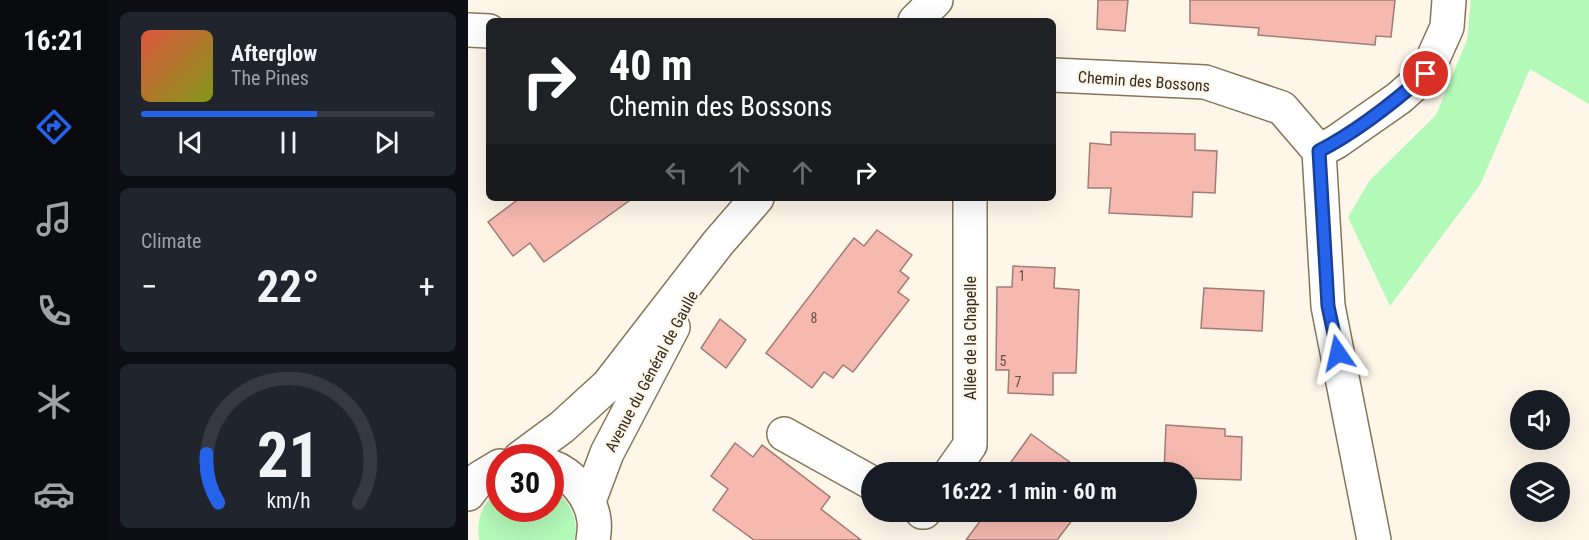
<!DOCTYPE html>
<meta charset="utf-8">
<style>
:root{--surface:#171b24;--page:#20242c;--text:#f1f3f6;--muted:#9ea1a6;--line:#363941;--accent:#2563eb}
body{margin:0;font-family:"Roboto Condensed",sans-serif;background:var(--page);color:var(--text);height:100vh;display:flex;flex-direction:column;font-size:22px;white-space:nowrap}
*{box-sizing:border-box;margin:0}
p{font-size:20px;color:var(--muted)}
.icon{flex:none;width:33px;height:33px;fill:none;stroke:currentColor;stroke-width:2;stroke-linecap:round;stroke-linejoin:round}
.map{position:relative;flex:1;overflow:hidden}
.panel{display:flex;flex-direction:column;gap:12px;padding:12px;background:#0d0f14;width:360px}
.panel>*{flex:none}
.top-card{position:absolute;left:18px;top:18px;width:570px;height:183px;border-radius:9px;box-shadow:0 6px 24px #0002;background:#202124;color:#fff;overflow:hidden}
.tools{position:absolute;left:1042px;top:390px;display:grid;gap:12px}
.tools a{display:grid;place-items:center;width:60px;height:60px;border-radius:50%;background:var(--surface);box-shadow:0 6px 24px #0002;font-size:30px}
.speed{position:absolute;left:18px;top:444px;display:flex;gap:12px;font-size:30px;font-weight:700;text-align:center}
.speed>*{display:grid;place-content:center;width:78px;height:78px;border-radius:50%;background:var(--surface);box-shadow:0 6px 24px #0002;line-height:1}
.speed .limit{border:9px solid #d22;background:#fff;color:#111}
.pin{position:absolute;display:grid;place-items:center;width:51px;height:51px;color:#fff;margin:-26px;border:3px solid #fff;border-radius:50%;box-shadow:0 2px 6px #0007}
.me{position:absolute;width:66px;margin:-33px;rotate:349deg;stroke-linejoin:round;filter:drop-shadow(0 0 4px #0008)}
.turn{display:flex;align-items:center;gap:21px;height:126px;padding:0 24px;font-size:27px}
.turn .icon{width:78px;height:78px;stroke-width:2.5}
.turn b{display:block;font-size:42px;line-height:51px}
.lanes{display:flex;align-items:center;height:57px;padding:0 24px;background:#0003;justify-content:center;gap:30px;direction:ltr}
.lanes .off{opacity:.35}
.big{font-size:45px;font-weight:700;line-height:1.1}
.panel .tile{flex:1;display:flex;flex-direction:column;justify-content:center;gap:9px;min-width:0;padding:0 21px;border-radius:9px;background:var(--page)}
.panel .dial{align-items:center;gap:0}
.dial svg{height:156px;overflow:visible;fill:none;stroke:var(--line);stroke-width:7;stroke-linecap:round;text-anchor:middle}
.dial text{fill:var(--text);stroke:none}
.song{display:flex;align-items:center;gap:18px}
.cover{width:72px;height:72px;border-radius:9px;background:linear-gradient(135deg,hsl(10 70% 55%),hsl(70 70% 35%))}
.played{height:6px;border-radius:3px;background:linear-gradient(90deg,var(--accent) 60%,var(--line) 60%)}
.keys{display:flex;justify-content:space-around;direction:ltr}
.heat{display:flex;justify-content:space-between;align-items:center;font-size:33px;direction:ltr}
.trip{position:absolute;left:393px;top:462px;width:336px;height:60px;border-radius:30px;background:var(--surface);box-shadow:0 6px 24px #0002;font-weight:700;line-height:60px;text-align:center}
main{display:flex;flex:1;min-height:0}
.menu{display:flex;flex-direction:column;width:108px;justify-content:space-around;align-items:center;background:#090b0e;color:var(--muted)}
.menu .icon{width:42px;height:42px}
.menu .on{color:var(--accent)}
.menu b{font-size:27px;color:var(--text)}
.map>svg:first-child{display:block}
.green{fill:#b3f9b8}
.building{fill:#f5b9b0;stroke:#a27c75;stroke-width:1.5}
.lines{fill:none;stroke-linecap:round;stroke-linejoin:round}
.street-casing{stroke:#887557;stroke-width:36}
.secondary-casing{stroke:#887557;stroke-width:36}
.street{stroke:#fff;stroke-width:33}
.secondary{stroke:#fff;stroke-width:33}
.route-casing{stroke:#184099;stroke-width:15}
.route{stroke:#2563eb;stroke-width:10}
.labels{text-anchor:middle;stroke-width:4.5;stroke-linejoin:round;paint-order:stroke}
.number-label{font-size:14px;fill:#654f44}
.street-label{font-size:16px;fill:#352c20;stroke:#fef6e9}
</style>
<main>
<nav class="menu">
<b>16:21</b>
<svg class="icon on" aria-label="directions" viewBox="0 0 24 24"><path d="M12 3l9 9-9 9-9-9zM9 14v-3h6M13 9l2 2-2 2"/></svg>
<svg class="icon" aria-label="music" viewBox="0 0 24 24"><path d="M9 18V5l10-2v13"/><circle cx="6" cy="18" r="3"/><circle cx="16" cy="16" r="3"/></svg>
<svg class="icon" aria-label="phone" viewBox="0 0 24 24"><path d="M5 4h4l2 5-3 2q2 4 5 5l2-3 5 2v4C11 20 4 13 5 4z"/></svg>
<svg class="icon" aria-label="climate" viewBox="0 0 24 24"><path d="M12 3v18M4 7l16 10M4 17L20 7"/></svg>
<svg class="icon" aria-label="car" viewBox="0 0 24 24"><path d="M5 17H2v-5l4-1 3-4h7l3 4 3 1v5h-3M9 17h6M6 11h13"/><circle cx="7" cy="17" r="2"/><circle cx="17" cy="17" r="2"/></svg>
</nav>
<section class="panel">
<div class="tile">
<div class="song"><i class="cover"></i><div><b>Afterglow</b><p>The Pines</p></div></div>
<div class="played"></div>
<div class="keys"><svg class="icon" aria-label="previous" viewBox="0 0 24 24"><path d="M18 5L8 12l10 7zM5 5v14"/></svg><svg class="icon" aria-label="pause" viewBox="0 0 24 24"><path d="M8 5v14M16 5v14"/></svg><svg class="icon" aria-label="next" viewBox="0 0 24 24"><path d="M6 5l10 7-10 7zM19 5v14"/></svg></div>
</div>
<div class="tile"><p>Climate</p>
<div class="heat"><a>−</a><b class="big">22°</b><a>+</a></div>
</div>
<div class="tile dial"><svg viewBox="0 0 100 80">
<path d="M14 69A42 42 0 1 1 86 69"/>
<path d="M14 69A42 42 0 0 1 8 44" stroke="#2563eb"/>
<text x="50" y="56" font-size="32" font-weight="700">21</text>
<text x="50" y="72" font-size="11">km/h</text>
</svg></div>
</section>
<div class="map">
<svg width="1121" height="540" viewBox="0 0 1121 540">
<rect width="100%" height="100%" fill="#fef6e9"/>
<path class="green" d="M1003,0H1121V104L1062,69L1012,185L922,306L880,217L902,180L968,115L999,40Z
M83,487C99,497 113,520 106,540H11C8,515 15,506 31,488L32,508H82Z"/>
<path class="building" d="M630,0H660L657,31L629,29Z
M722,0H927L923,37L908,36L907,45L790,35L791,28L722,23Z
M643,132L727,134V150L749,151L747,193L725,192L724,217L641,213L643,188H620L622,143L643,145Z
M52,198H165L76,262L62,243L45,256L20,222Z
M409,230L444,255L432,271L441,278L430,292L441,300L385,372L375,365L365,378L356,372L344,388L298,353L386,238L396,246Z
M545,266L587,268L586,288L611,290L608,373H585V395L540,393L541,370H528L529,287H544Z
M736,288L796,291L794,331L733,328Z
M252,319L278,340L258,368L233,348Z
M698,425L757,429V436L774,437L773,480L718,478V472H696Z
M563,434L582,448L616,472H536Z
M267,443L285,457L294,445L362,497L353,509L393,540H286L245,510L260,489L243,476Z
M519,512H606L609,514L589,540H498Z"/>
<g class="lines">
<defs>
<path id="street" d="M0,30L21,31
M585,75L737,82L814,108L851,151L860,306L906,540
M851,151L868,142L931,98L958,74L979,27L981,0
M316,434L404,483
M483,472L502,445V198
M454,512H456"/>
<path id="secondary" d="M447,21L468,0
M52,458L94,427L140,385L250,243L289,198
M82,466C105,474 123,497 126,520C127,527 126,534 125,540
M0,494L12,478L32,466
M121,501L139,453L205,327"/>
</defs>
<use href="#street" class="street-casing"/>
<use href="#secondary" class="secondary-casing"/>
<use href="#street" class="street"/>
<use href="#secondary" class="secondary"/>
</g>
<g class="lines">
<defs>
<path id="route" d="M870,353L860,306L851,151C890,131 925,103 958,74"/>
</defs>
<use href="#route" class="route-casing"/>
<use href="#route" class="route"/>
</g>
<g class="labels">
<g class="number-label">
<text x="554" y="281">1</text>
<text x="346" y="323">8</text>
<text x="535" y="366">5</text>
<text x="550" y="387">7</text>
</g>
<g class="street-label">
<text transform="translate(676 81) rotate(4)" y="6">Chemin des Bossons</text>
<text transform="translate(502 338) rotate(-90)" y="6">Allée de la Chapelle</text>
<text transform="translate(183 371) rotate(-62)" y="6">Avenue du Général de Gaulle</text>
</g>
</g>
</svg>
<div class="tools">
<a><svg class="icon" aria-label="sound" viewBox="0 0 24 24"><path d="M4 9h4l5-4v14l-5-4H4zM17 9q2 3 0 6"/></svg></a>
<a><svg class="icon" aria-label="layers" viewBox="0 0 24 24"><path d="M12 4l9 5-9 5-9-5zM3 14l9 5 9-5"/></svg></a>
</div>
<div class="speed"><div class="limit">30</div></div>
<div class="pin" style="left:958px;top:74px;background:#d93025"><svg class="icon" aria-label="arrive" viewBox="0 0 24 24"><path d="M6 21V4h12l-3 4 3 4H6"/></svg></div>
<svg class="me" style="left:870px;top:353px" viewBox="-20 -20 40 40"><path d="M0-17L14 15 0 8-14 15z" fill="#2563eb" stroke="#fff" stroke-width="4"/></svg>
<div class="trip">16:22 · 1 min · 60 m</div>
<div class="top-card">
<div class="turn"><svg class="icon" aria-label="right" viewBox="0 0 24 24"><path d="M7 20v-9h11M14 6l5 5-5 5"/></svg><div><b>40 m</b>Chemin des Bossons</div></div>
<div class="lanes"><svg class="icon off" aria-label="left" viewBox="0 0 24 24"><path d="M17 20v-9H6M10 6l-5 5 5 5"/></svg><svg class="icon off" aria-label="ahead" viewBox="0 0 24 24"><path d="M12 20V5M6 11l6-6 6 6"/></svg><svg class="icon off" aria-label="ahead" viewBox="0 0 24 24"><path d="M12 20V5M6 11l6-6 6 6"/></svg><svg class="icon" aria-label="right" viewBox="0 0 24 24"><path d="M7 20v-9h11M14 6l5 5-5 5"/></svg></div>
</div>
</div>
</main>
